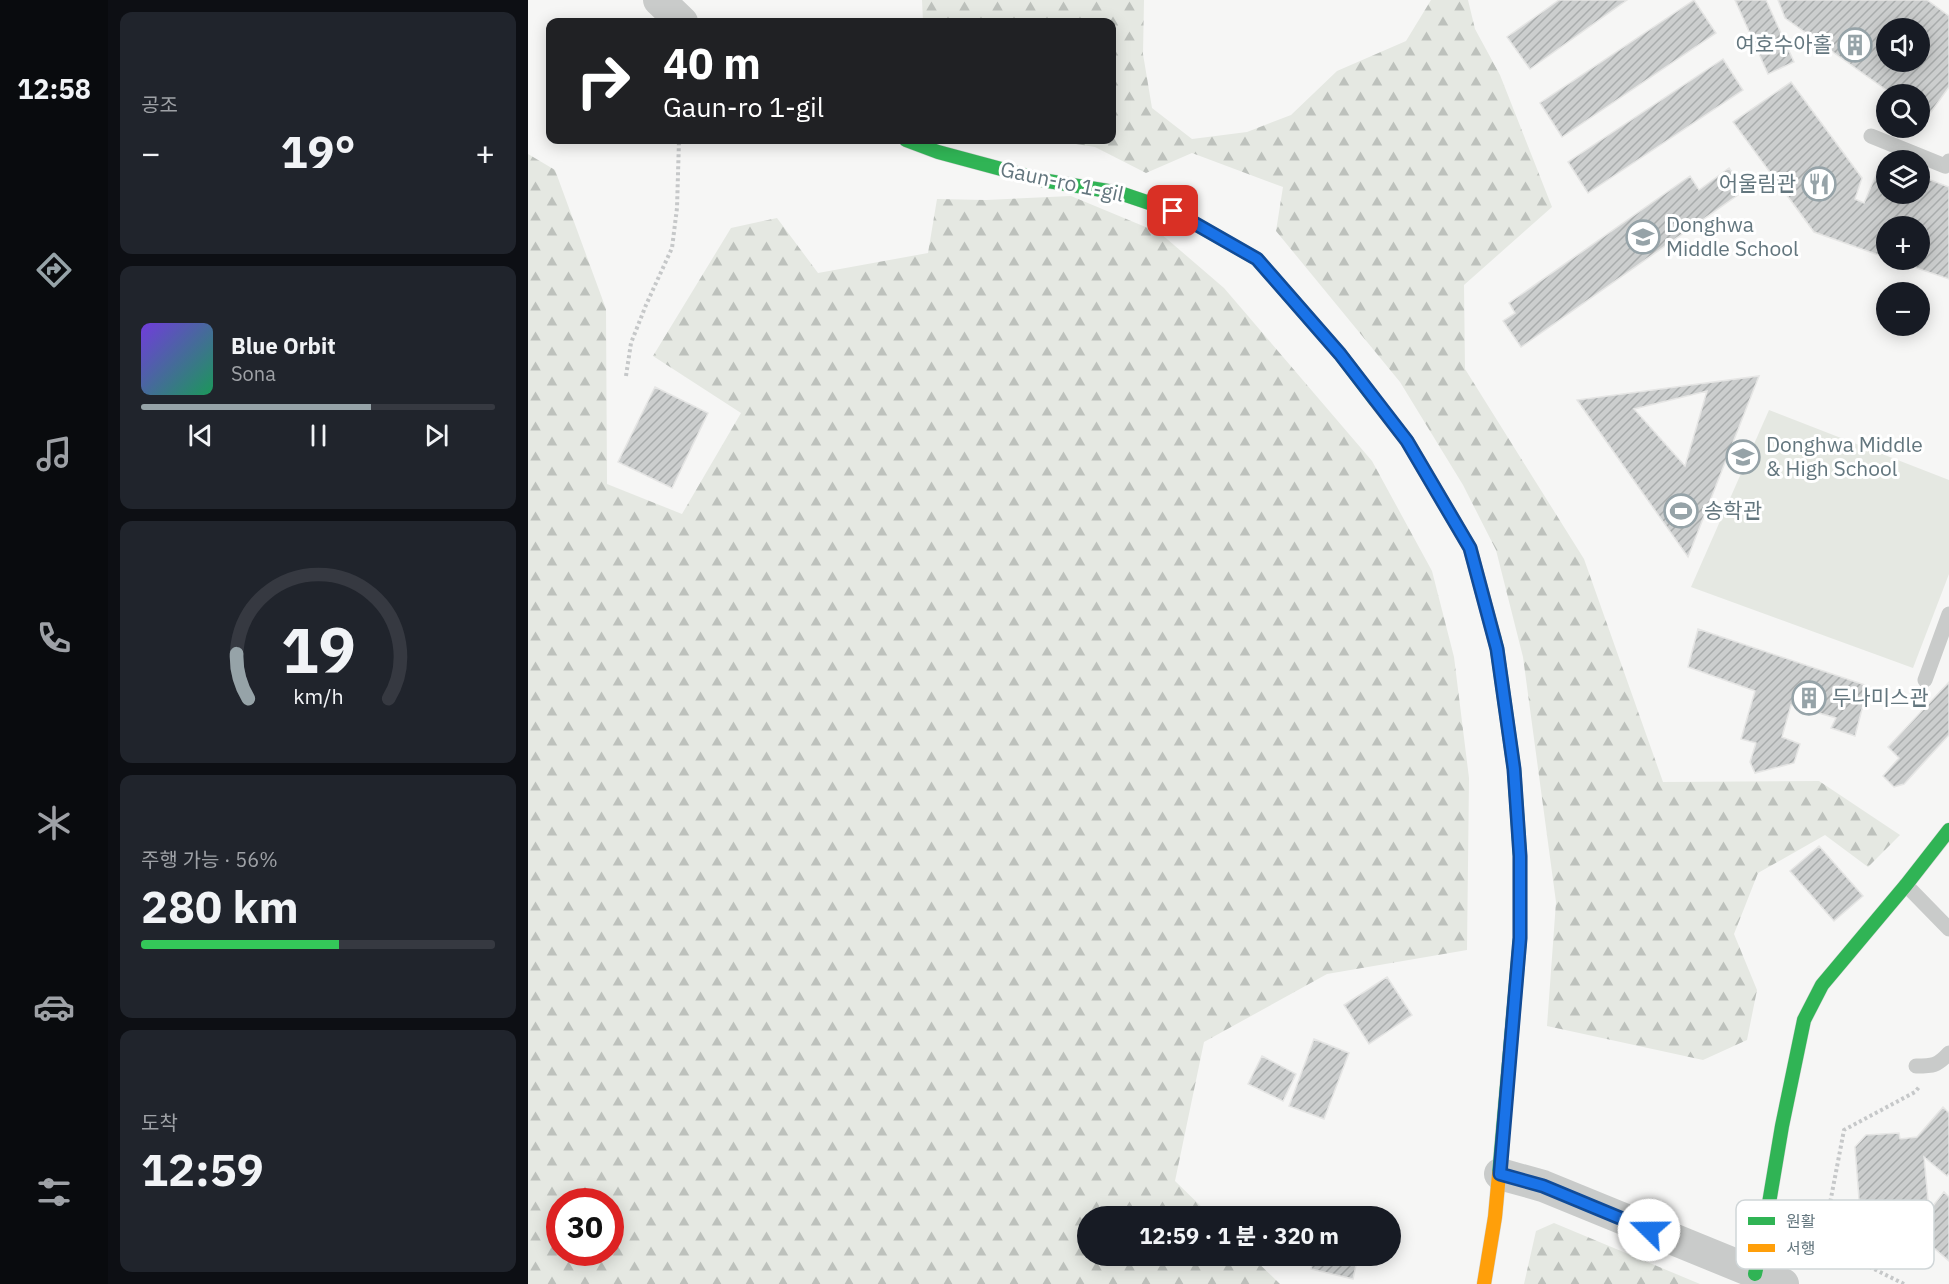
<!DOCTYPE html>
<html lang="ko">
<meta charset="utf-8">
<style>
:root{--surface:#171b24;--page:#20242c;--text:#f1f3f6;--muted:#9ea1a6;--line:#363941;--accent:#96a3a8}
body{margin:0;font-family:"IBM Plex Sans","Noto Sans KR",sans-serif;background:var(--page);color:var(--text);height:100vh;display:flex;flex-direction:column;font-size:22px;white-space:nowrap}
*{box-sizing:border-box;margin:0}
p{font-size:20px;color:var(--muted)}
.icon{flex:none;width:33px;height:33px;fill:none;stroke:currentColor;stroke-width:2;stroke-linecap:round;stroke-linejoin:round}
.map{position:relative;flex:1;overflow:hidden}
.drawer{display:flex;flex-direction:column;gap:12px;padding:12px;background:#0d0f14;width:420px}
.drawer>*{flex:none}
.top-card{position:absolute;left:18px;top:18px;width:570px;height:126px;border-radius:12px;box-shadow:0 3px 15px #0003;background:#202124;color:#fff;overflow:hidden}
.controls{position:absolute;left:1348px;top:18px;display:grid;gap:12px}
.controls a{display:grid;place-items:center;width:54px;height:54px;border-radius:50%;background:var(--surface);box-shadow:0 3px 15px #0003;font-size:30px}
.speed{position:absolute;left:18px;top:1188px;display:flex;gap:12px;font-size:30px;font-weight:700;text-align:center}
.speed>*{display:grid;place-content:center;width:78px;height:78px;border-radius:50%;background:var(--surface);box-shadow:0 3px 15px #0003;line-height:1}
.speed .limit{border:9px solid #d22;background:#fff;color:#111}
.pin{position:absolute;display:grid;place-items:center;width:51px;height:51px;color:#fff;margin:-26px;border-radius:12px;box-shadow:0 3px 9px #0006}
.me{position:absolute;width:66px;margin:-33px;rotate:292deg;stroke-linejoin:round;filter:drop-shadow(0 0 4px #0008)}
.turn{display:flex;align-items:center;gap:21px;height:126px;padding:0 18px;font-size:27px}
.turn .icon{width:78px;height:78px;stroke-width:2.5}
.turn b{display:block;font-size:42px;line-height:51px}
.big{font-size:45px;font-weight:800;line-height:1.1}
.drawer .widget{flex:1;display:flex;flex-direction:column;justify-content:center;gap:9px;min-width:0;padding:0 21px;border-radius:12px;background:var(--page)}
.drawer .dial{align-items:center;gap:0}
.dial svg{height:156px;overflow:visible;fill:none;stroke:var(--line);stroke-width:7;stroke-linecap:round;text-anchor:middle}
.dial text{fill:var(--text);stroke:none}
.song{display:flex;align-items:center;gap:18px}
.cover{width:72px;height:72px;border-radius:9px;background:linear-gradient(135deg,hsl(260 70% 55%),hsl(150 70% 35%))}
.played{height:6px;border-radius:3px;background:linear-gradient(90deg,var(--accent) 65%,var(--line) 65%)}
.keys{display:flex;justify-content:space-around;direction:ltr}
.heat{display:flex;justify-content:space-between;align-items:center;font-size:33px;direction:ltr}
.charge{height:9px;border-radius:4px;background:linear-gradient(90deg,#34c759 56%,var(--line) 0)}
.trip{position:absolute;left:549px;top:1206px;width:324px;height:60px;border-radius:30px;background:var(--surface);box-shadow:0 3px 15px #0003;font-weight:800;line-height:60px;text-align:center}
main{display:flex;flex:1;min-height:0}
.dock{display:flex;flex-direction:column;width:108px;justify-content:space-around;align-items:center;background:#090b0e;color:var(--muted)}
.dock .icon{width:42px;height:42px}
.dock .active{color:var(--accent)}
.dock b{font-size:27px;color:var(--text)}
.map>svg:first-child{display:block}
.green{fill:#e5e8e2}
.forest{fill:url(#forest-firs);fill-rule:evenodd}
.building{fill:url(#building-hatch);stroke:#e6e6e5;stroke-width:1.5;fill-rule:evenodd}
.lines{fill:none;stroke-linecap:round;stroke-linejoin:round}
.fast-casing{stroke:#d2d3d3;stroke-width:15}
.slow-casing{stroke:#d2d3d3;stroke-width:15}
.path{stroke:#c6c8c9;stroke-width:4;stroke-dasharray:3 3;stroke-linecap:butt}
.lane{stroke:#c9cbca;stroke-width:15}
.street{stroke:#c9cbca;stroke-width:32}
.fast{stroke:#30b455;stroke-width:14}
.slow{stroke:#ff9f0a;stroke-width:14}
.route-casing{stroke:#114b97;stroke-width:15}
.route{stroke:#1a73e8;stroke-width:10}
.labels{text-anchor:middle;stroke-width:6;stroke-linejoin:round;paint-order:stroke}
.poi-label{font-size:21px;fill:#63767e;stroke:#fff;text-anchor:start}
.street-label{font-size:21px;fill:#63767e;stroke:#fff}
.key{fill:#fff;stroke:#d0d6d8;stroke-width:1.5}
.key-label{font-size:16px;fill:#63767e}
</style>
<main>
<nav class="dock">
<b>12:58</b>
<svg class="icon active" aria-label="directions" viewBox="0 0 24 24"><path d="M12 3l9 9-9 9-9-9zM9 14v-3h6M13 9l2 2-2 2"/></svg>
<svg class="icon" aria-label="music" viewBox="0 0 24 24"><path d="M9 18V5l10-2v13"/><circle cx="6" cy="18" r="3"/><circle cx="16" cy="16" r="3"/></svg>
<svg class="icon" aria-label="phone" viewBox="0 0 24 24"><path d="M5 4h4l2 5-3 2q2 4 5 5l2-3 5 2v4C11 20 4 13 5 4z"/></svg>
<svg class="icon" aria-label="climate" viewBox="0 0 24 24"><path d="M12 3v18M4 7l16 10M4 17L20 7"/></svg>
<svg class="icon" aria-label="car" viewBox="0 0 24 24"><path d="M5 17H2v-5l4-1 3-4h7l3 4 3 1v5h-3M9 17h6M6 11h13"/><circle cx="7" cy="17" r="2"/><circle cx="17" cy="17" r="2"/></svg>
<svg class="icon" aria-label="filters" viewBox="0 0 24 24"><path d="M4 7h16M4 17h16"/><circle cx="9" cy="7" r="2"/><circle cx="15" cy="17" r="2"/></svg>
</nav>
<section class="drawer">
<div class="widget"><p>공조</p>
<div class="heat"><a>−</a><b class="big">19°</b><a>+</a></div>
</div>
<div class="widget">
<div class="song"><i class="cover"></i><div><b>Blue Orbit</b><p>Sona</p></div></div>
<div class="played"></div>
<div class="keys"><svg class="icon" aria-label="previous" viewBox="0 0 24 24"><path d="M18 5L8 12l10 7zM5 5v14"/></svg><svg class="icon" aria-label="pause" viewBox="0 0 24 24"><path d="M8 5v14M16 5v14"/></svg><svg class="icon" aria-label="next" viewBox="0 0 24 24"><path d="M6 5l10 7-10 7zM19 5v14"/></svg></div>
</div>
<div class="widget dial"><svg viewBox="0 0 100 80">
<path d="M14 69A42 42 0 1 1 86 69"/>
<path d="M14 69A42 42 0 0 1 8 46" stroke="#96a3a8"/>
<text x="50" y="56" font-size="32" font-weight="700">19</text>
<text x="50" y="72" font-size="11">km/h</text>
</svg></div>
<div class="widget"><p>주행 가능 · 56%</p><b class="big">280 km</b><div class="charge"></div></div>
<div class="widget"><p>도착</p><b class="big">12:59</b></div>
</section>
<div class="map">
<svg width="1421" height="1284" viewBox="0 0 1421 1284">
<defs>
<pattern id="forest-firs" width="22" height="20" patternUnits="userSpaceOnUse" patternTransform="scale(1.5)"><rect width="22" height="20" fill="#e5e8e2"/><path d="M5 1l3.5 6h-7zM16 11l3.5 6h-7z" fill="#bdc1bc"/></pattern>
<pattern id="building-hatch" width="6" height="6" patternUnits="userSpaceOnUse" patternTransform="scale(1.5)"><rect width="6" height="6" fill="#cccece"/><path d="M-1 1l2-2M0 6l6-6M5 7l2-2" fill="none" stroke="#a9acac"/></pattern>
</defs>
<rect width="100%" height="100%" fill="#f6f6f5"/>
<path class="green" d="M1241,410L1421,480V574L1385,668L1163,587Z"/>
<path class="forest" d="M394,0H616L615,54L624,108L664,139L719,132L763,115L809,71L878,41L903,0H940L947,29L972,75L1024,207L936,285L937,369L1056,559L1135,782L1291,781L1372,835L1340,867L1297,835L1230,873L1206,934L1229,990L1219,1040L1175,1060L1019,1026L1028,902L995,657L968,550L935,485L872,382L748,231L755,187L664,153L618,173L567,147L523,140H584V22H395Z
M0,154L27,170L78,309L79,484L154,514L213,413L125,356L203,228L249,218L290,273L400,253L409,199L458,200L543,196L632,233L696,288L844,461L904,571L926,657L941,778L939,950L799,974L676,1042L647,1181L683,1216H560V1256H723L752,1284H0ZM32,1202H82V1252H32Z
M1026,1223L1172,1284H996L1008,1231Z"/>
<path class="building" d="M1031,0H1099L1002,69L979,37Z
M1166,0L1188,33L1034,137L1012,103Z
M1207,0H1238L1266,62L1240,74Z
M1250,0H1399L1421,16V87L1398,119L1392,114V94H1364L1257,18ZM1359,28H1392V62H1359Z
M1195,59L1215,90L1060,193L1040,162Z
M1263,82L1334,178L1327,199L1336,203L1348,175L1359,180V194H1392V176L1421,187V279L1365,260H1392V226H1359V258L1286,232L1205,122Z
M1201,168L1217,190L993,347L975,321L987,313L981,303L1162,176L1171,190Z
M1231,376L1160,557L1049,400ZM1179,391L1157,466L1106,409Z
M127,387L180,413L144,488L90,462Z
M1170,629L1340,686L1327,736L1303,728L1308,718L1263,705L1254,737L1272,744L1266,763L1227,773L1222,762L1228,743L1213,739L1227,691L1160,667Z
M1421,682V735L1376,784L1366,787L1355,776L1371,758L1360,747Z
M1291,846L1335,896L1306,921L1262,871Z
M859,977L884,1015L841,1044L816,1005Z
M786,1039L821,1053L796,1119L761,1106Z
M734,1056L768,1074L755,1101L720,1084Z
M1415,1107L1421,1113V1173L1419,1176L1396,1157L1401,1211L1416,1192L1421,1197V1261L1393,1237L1394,1245L1347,1249L1334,1238L1327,1147L1338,1135L1371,1133L1372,1139L1389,1137Z
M786,1256H830L825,1279L783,1269Z"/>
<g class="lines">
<defs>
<path id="fast" d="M378,140L410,152L514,180L592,193L645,211L729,259L812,354L847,400
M966,637L969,649L986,769L992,856V938L971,1174
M1227,1274L1237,1227L1254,1126L1276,1020L1294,985L1378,885L1421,830"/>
<path id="slow" d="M847,400L879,441L942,548L966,637
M956,1284L967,1217L971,1174"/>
</defs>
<use href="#fast" class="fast-casing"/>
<use href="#slow" class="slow-casing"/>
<path class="path" d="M98,376L103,343L118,305L144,248L149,208L151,140
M1376,1284L1308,1250L1299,1219L1316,1130L1387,1092L1392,1086"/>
<path class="lane" d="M1343,136L1417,166L1421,161
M1397,680L1421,614
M1378,885L1421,929
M1388,1066C1405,1066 1409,1066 1421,1053"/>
<path class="street" d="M131,0L154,22
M972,1174L1015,1186L1255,1284"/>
<use href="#fast" class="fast"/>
<use href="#slow" class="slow"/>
</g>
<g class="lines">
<defs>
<path id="route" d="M645,211L729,259L743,275L812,354L879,441L942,548L969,649L986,769L992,856V938L972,1174L1015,1186L1121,1230"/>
</defs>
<use href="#route" class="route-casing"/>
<use href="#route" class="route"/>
</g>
<defs>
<symbol id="building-ring" viewBox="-11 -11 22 22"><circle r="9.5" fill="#fff" stroke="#96a3a8" stroke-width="1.5"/><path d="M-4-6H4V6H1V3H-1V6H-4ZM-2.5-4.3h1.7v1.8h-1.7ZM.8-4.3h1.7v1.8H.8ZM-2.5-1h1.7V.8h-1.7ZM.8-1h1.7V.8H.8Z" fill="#96a3a8"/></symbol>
<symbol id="restaurant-ring" viewBox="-11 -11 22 22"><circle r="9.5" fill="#fff" stroke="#96a3a8" stroke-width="1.5"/><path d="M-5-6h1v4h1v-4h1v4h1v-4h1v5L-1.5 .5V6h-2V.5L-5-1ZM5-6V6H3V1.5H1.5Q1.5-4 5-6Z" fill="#96a3a8"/></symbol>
<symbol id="school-ring" viewBox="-11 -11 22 22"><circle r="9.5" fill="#fff" stroke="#96a3a8" stroke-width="1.5"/><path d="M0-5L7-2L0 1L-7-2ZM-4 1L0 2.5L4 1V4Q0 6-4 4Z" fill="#96a3a8"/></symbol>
<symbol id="stadium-ring" viewBox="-11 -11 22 22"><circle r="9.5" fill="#fff" stroke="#96a3a8" stroke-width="1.5"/><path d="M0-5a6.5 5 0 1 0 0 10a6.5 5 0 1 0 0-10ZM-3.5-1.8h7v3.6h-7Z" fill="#96a3a8"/></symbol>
</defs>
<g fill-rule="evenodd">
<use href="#building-ring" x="1308" y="26" width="38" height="38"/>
<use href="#restaurant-ring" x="1272" y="165" width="38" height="38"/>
<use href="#school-ring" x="1096" y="218" width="38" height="38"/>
<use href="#school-ring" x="1196" y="438" width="38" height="38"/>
<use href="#stadium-ring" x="1134" y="492" width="38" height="38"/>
<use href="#building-ring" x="1262" y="679" width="38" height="38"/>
</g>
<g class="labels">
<g class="poi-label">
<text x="1304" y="52" text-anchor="end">여호수아홀</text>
<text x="1268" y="191" text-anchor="end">어울림관</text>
<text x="1138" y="232">Donghwa<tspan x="1138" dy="24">Middle School</tspan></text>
<text x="1238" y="452">Donghwa Middle<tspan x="1238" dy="24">&amp; High School</tspan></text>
<text x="1176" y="518">송학관</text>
<text x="1304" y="705">두나미스관</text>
</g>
<g class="street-label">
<text transform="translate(534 182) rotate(12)" y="7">Gaun-ro 1-gil</text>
</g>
</g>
<rect x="1208" y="1200" width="198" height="69" rx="9" class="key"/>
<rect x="1220" y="1217" width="27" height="8" fill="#30b455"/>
<rect x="1220" y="1244" width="27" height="8" fill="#ff9f0a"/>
<g class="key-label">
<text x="1258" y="1227">원활</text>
<text x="1258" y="1254">서행</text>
</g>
</svg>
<div class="controls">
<a><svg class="icon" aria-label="sound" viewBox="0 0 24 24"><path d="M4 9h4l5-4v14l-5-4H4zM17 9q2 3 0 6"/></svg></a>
<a><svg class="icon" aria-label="search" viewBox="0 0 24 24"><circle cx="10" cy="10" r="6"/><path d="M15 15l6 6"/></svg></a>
<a><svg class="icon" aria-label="layers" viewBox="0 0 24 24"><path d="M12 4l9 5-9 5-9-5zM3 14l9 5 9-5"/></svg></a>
<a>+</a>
<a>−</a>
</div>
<div class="speed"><div class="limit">30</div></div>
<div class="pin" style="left:645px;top:211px;background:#d93025"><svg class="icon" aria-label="arrive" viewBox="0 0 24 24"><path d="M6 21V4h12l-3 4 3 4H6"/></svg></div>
<svg class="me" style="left:1121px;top:1230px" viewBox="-20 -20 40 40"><circle r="19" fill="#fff"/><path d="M0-13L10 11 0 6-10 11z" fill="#1a73e8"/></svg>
<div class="trip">12:59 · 1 분 · 320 m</div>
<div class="top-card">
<div class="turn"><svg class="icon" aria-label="right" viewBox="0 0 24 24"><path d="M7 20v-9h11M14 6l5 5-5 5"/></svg><div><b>40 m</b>Gaun-ro 1-gil</div></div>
</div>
</div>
</main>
